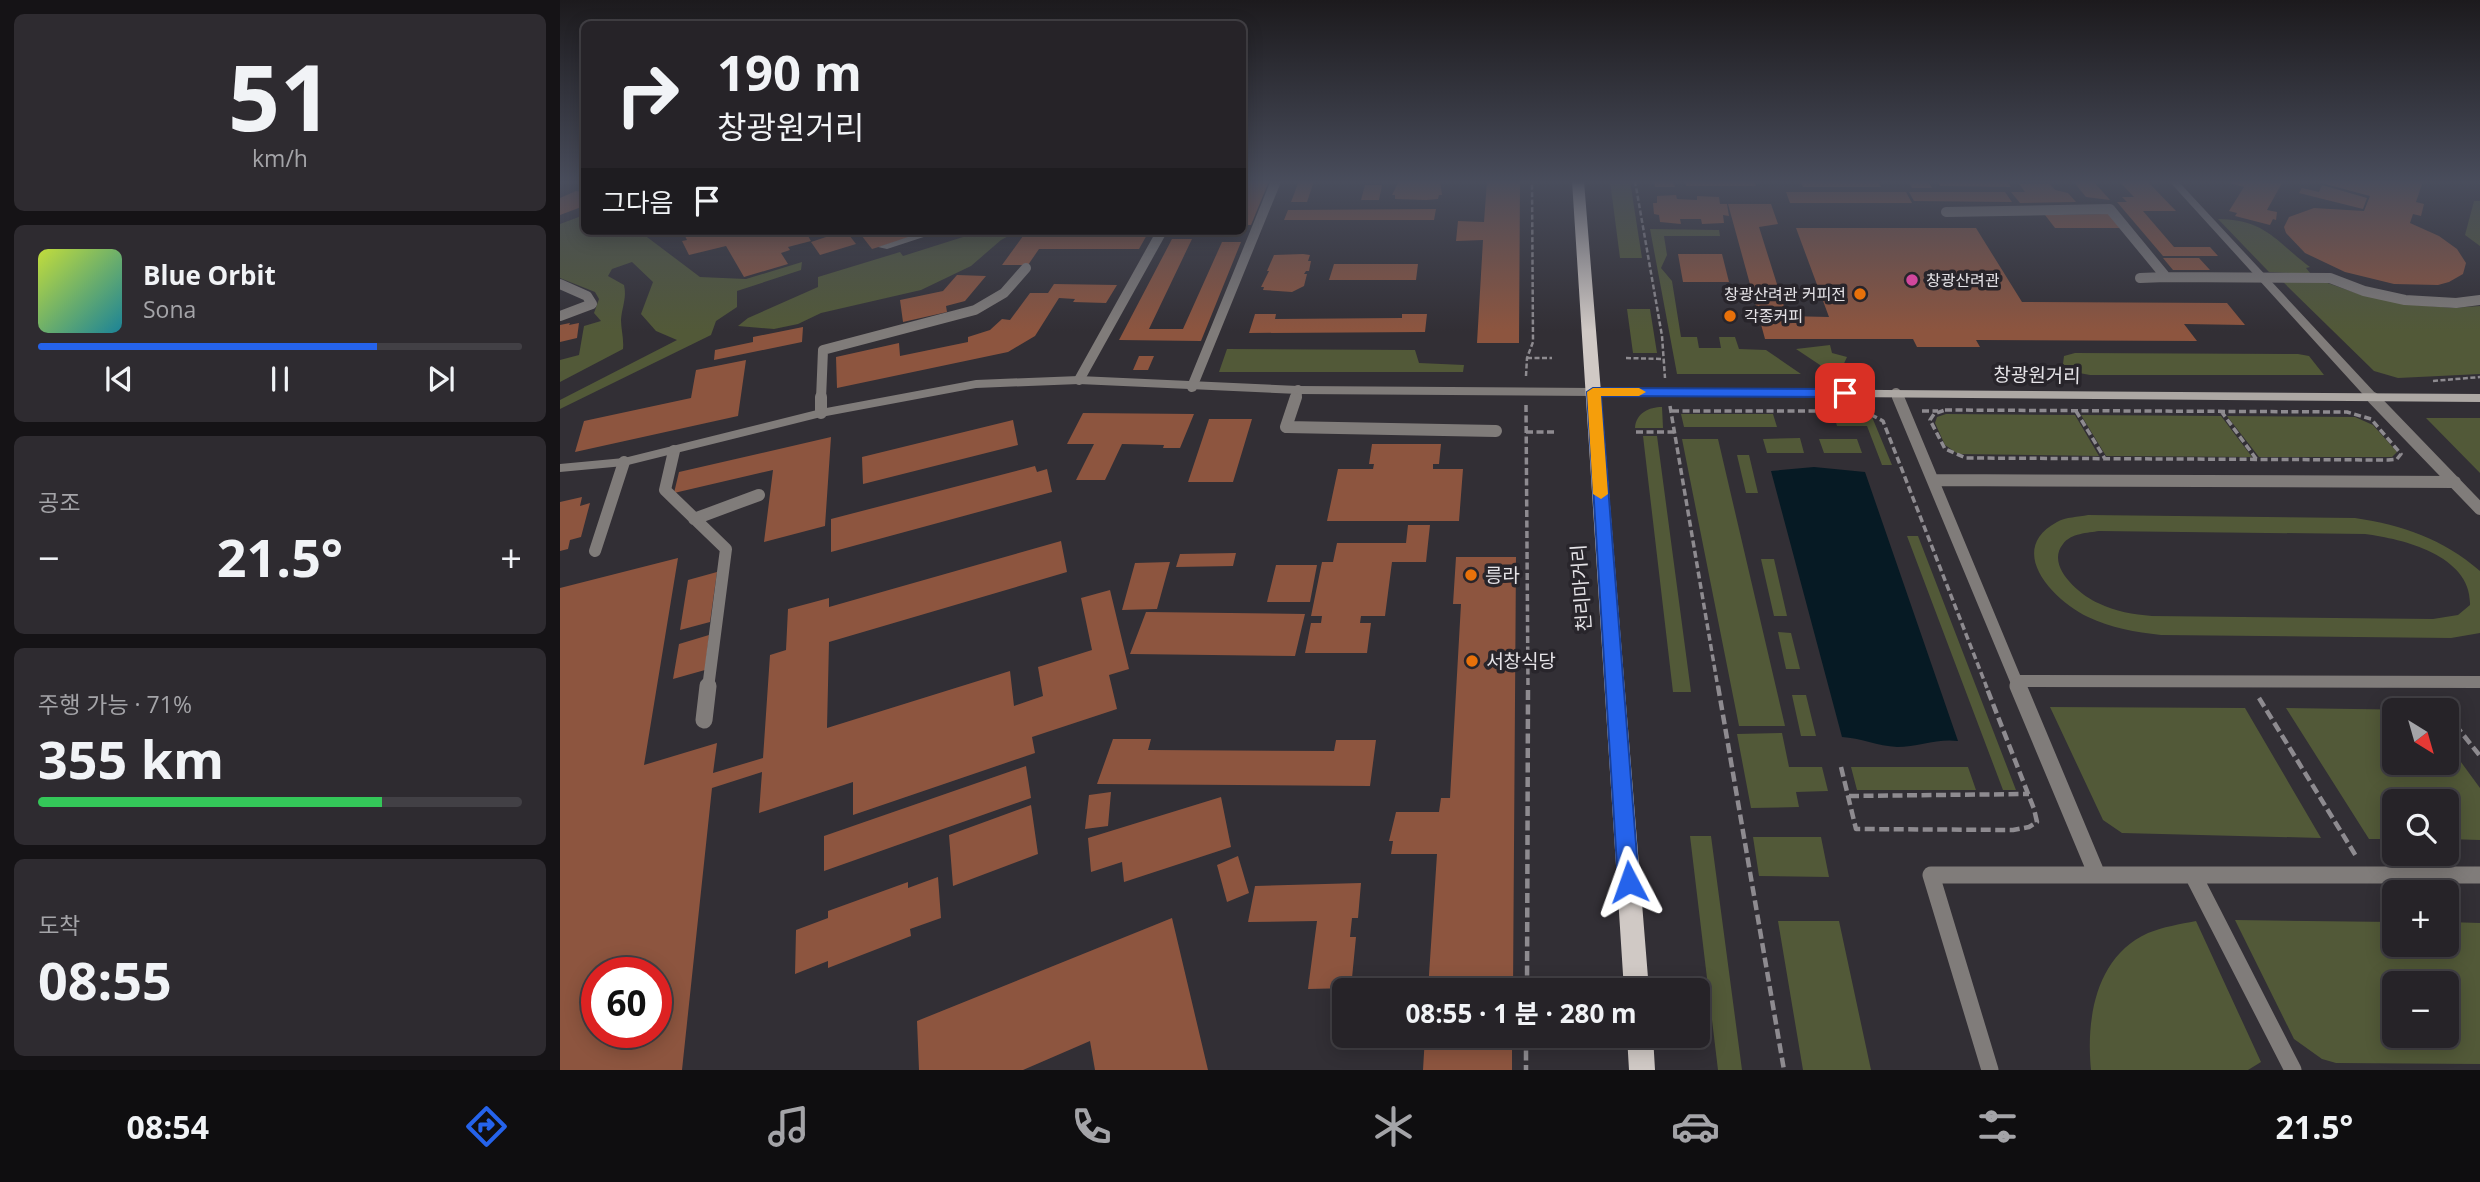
<!DOCTYPE html>
<html lang="ko">
<meta charset="utf-8">
<style>
:root{--surface:#262328;--page:#2e2b30;--text:#f1f3f6;--muted:#a4a4a8;--line:#424045;--accent:#2563eb}
body{margin:0;font-family:"Open Sans","Noto Sans KR",sans-serif;background:var(--page);color:var(--text);height:100vh;display:flex;flex-direction:column;font-size:26px;white-space:nowrap}
*{box-sizing:border-box;margin:0}
p{font-size:23px;color:var(--muted)}
.icon{flex:none;width:38px;height:38px;fill:none;stroke:currentColor;stroke-width:2;stroke-linecap:round;stroke-linejoin:round}
.map{position:relative;flex:1;overflow:hidden}
.sheet{display:flex;flex-direction:column;gap:14px;padding:14px;background:#151316;width:560px}
.sheet>*{flex:none}
.hud{position:absolute;left:21px;top:21px;width:665px;height:214px;border-radius:10px;box-shadow:0 4px 18px #0003,0 0 0 2px var(--line);background:#262328;color:var(--text);overflow:hidden}
.needle{width:46px;rotate:143deg}
.tools{position:absolute;left:1822px;top:698px;display:grid;gap:14px}
.tools a{display:grid;place-items:center;width:77px;height:77px;border-radius:10px;background:var(--surface);box-shadow:0 4px 18px #0003,0 0 0 2px var(--line);font-size:35px}
.speed{position:absolute;left:21px;top:957px;display:flex;gap:14px;font-size:35px;font-weight:700;text-align:center}
.speed>*{display:grid;place-content:center;width:91px;height:91px;border-radius:50%;background:var(--surface);box-shadow:0 4px 18px #0003,0 0 0 2px var(--line);line-height:1}
.speed .limit{border:10px solid #d22;background:#fff;color:#111}
.pin{position:absolute;display:grid;place-items:center;width:60px;height:60px;color:#fff;margin:-30px;border-radius:14px;box-shadow:0 4px 10px #0006}
.me{position:absolute;width:77px;margin:-38px;rotate:356deg;stroke-linejoin:round;filter:drop-shadow(0 0 5px #0008)}
.turn{display:flex;align-items:center;gap:24px;height:147px;padding:0 21px;font-size:32px}
.turn .icon{width:91px;height:91px;stroke-width:2.5}
.turn b{display:block;font-size:49px;line-height:60px}
.then{display:flex;align-items:center;height:66px;padding:0 21px;background:#0003;gap:14px;font-size:26px}
.big{font-size:52px;font-weight:700;line-height:1.1}
.sheet .card{flex:1;display:flex;flex-direction:column;justify-content:center;gap:10px;min-width:0;padding:0 24px;border-radius:10px;background:var(--page)}
.sheet .dial{align-items:center;gap:0}
.dial b{font-size:91px;line-height:1}
.song{display:flex;align-items:center;gap:21px}
.cover{width:84px;height:84px;border-radius:10px;background:linear-gradient(135deg,hsl(70 70% 55%),hsl(190 70% 35%))}
.played{height:7px;border-radius:4px;background:linear-gradient(90deg,var(--accent) 70%,var(--line) 70%)}
.keys{display:flex;justify-content:space-around;direction:ltr}
.heat{display:flex;justify-content:space-between;align-items:center;font-size:38px;direction:ltr}
.charge{height:10px;border-radius:5px;background:linear-gradient(90deg,#34c759 71%,var(--line) 0)}
.trip{position:absolute;left:772px;top:978px;width:378px;height:70px;border-radius:10px;background:var(--surface);box-shadow:0 4px 18px #0003,0 0 0 2px var(--line);font-weight:700;line-height:70px;text-align:center}
.tab-bar{display:flex;height:112px;justify-content:space-around;align-items:center;background:#0f0e10;color:var(--muted)}
.tab-bar .icon{width:49px;height:49px}
.tab-bar .on{color:var(--accent)}
.tab-bar b{font-size:32px;color:var(--text)}
main{display:flex;flex:1;min-height:0}
.map>svg:first-child{display:block}
.green{fill:#525938;fill-rule:evenodd}
.water{fill:#061a24}
.building{fill:#8d553f;fill-rule:evenodd}
.lines{fill:none;stroke-linecap:round;stroke-linejoin:round}
.path-far2{stroke:#8e8b90;stroke-width:2.5;stroke-dasharray:5 2.5;stroke-linecap:butt}
.path-far1{stroke:#8e8b90;stroke-width:3.5;stroke-dasharray:7 3.5;stroke-linecap:butt}
.path{stroke:#8e8b90;stroke-width:4.5;stroke-dasharray:10 4.5;stroke-linecap:butt}
.lane-far2{stroke:#807c7a;stroke-width:10}
.lane-far1{stroke:#807c7a;stroke-width:12}
.lane{stroke:#807c7a;stroke-width:17}
.street{fill:#807c7a;fill-rule:evenodd}
.secondary{fill:#ada8a4;fill-rule:evenodd}
.primary{fill:#d0c9c5;fill-rule:evenodd}
.route{fill:#2563eb;stroke:#184099;stroke-width:2}
.slow{fill:#f59e0b}
.hotel-dot{fill:#d1479c;stroke:#28252b;stroke-width:2.5}
.food-dot{fill:#e8710a;stroke:#28252b;stroke-width:2.5}
.labels{text-anchor:middle;stroke-width:7;stroke-linejoin:round;paint-order:stroke}
.far-poi-label{font-size:16px;fill:#e5e3e7;stroke:#28252b;text-anchor:start}
.street-label{font-size:19px;fill:#e5e3e7;stroke:#28252b}
.poi-label{font-size:19px;fill:#e5e3e7;stroke:#28252b;text-anchor:start}
</style>
<main>
<section class="sheet">
<div class="card dial"><b>51</b><p>km/h</p></div>
<div class="card">
<div class="song"><i class="cover"></i><div><b>Blue Orbit</b><p>Sona</p></div></div>
<div class="played"></div>
<div class="keys"><svg class="icon" aria-label="previous" viewBox="0 0 24 24"><path d="M18 5L8 12l10 7zM5 5v14"/></svg><svg class="icon" aria-label="pause" viewBox="0 0 24 24"><path d="M8 5v14M16 5v14"/></svg><svg class="icon" aria-label="next" viewBox="0 0 24 24"><path d="M6 5l10 7-10 7zM19 5v14"/></svg></div>
</div>
<div class="card"><p>공조</p>
<div class="heat"><a>−</a><b class="big">21.5°</b><a>+</a></div>
</div>
<div class="card"><p>주행 가능 · 71%</p><b class="big">355 km</b><div class="charge"></div></div>
<div class="card"><p>도착</p><b class="big">08:55</b></div>
</section>
<div class="map">
<svg width="1920" height="1070" viewBox="0 0 1920 1070">
<rect width="100%" height="100%" fill="#322f35"/>
<path class="green" d="M1050,181H1070L1082,258H1060Z
M1914,201H1920V246L1905,235Z
M24,215V231H86L87,237L140,277L186,279L242,262L241,270L177,291V307L156,321L151,335L0,409V400L117,340L96,331L81,314L93,282L72,262L52,269L48,276L64,285C67,298 62,306 61,320C61,329 64,339 63,349L0,382V360L19,355L24,326L41,321L34,313L39,299L35,292L0,278V224Z
M1658,219C1707,220 1715,241 1750,267L1746,268L1751,274L1709,272Z
M1090,229L1159,230L1160,236H1104L1107,255L1101,268L1112,281L1121,337H1137L1139,348H1161L1159,337H1175L1179,349L1206,350L1241,374H1117Z
M422,231H458L441,240L411,266L361,290L261,313L238,324L214,329L178,326L188,318L258,287V277L340,252L343,256Z
M1721,280L1762,281L1796,293L1845,304L1893,308L1920,306V374L1838,378L1814,371Z
M1067,309H1090L1097,353H1073Z
M1270,345L1272,353L1287,357L1280,372L1275,375L1236,349Z
M667,349L855,350L859,363L904,365L903,372H659Z
M1515,353L1738,354L1749,356L1764,375H1530L1514,372L1503,364L1504,356Z
M1102,407L1103,428H1075C1076,413 1089,407 1102,407Z
M1273,412H1299L1312,417L1332,465H1322L1307,426H1277Z
M1121,414H1213L1217,427H1124Z
M1386,414L1515,415L1539,456L1398,454L1385,445L1375,423L1377,417Z
M1521,415L1661,416L1692,457L1546,456Z
M1667,416L1795,417L1813,425L1837,452L1832,457H1699Z
M1866,418H1920V473Z
M1083,436H1097L1131,692H1113Z
M1240,438L1244,453H1207L1203,439Z
M1122,439H1158L1225,726H1179Z
M1259,439H1297L1302,453H1264Z
M1177,455H1189L1198,493H1186Z
M1528,515L1795,518C1843,525 1883,539 1920,571V633L1891,638L1601,635C1575,632 1551,628 1528,617C1493,600 1445,550 1497,522C1506,517 1518,517 1528,515ZM1539,531L1805,534C1844,539 1912,556 1910,605L1898,615L1873,619L1592,616C1573,614 1556,612 1538,603C1520,595 1485,566 1503,544C1511,533 1528,533 1539,531Z
M1347,536H1358L1456,790H1443Z
M1201,559H1214L1227,616H1214Z
M1218,632L1231,633L1240,669H1226Z
M1232,695H1246L1256,736H1241Z
M1490,707L1685,708L1761,838L1562,833L1543,820Z
M1726,708L1862,710H1834V763H1886L1887,743L1920,788V840L1887,839L1886,802H1834V839H1809Z
M1222,733L1229,767H1262L1268,791L1236,792L1239,807L1191,808L1177,734Z
M1291,767H1408L1416,790H1297Z
M1130,836H1151L1182,1070H1158Z
M1193,837H1261L1269,877L1199,876Z
M1675,920L1834,922V945H1886L1887,922L1920,923V1064L1776,1063L1762,1059L1734,1039ZM1834,984H1886V1036H1834Z
M1218,921H1279L1311,1070H1243Z
M1636,921L1701,1062L1688,1070H1531C1526,1020 1535,957 1588,933C1603,927 1620,924 1636,921Z"/>
<path class="water" d="M1254,467L1305,472L1398,741C1378,738 1358,747 1337,747C1318,746 1300,738 1282,737L1211,471Z"/>
<path class="building" d="M682,181H709L691,225H682Z
M739,181H754L747,202H731Z
M839,181H880L882,195H879L878,199L866,200L835,199V195H832Z
M927,181H960L959,343H917L923,240L896,241L898,221L924,222Z
M1094,181H1113L1115,187H1095Z
M1125,181H1195L1196,186H1126Z
M1240,181H1318L1321,187H1243Z
M1348,181H1368L1372,188H1352Z
M1377,181H1447L1451,187L1380,186Z
M1513,181H1533L1550,200L1526,197Z
M1559,181H1587L1616,211H1583L1614,247H1650L1658,256H1603L1557,202H1567L1562,197H1574Z
M1671,181L1722,183L1707,210L1717,212L1716,220L1713,219L1710,225L1675,216L1677,213L1669,211L1684,187L1669,183Z
M1754,181H1863L1856,202L1864,204L1861,216L1853,214L1850,223L1879,236L1897,249L1906,263L1903,274L1889,282L1878,285L1834,284L1785,272L1745,253L1726,233L1724,227L1729,217L1754,208L1804,211L1810,196Z
M1459,184H1490L1495,190L1508,193L1516,202L1460,203L1451,192H1465Z
M805,185H822L819,200H801Z
M1762,185L1807,198L1803,209L1739,193L1742,188L1759,192Z
M16,191L24,193V198L21,200H24V206L0,215V198Z
M1226,192H1346L1352,203H1230Z
M1349,192H1445L1452,202L1354,201Z
M1116,195L1117,199L1137,200V196L1159,197L1160,204H1167L1169,216L1163,215L1164,223L1142,224L1141,219H1120L1121,224L1100,222L1099,215L1094,214L1093,203H1097V196Z
M1168,204H1211L1218,224L1199,227L1227,316L1269,317L1236,228H1416L1462,302L1667,303L1685,325L1624,324L1637,341L1416,340L1420,347H1357L1353,339H1205Z
M876,209L874,220H724L728,210Z
M1549,214L1560,228H1495L1485,215Z
M144,231H245L251,241L228,247L230,250L221,253L228,264L184,277L166,246L129,255L122,241L127,240L125,236Z
M265,231H278L279,233L286,231L296,244L260,255L251,242L269,236Z
M298,231H368V232L312,249Z
M466,232L588,233L579,249H479L468,265H442Z
M612,239H632L589,329H623L662,242H681L641,341L559,340Z
M743,254L750,255L748,261H751L749,271H746L744,274H747L744,286L732,292L703,290L704,287H701L709,271H707L714,255Z
M1118,254H1162L1169,282H1123Z
M1603,258H1639L1650,270H1613Z
M774,264H858L856,280H769Z
M397,275L426,276L405,301L386,306L387,312L343,322L340,300L383,291Z
M494,284L557,285L546,303L513,302L515,299L499,298L475,336L448,352L277,388L276,357L339,343L340,356L408,342V337L430,330L442,319L450,320L470,293H488Z
M695,314H716L715,319L842,318V314H867L865,332L689,333Z
M10,323L9,325L19,323L17,338L0,342V325Z
M243,327L242,342L154,360L155,350L193,342V337Z
M579,356H594L588,370H573Z
M186,360L178,416L15,452L24,421L131,398L136,370Z
M523,413L634,414L620,448H603L604,445L562,444L545,480H516L534,444H507Z
M649,419H692L673,482H628Z
M453,420L458,445L303,484L302,457Z
M271,437L265,526L204,542L213,470L114,493L119,472Z
M812,444H881L879,464H873V469H903L899,521H767L778,469H813L814,464H809Z
M475,466L477,472L487,469L492,492L271,552V519Z
M22,497L20,506L30,503L21,537L10,540L8,549L0,551V502Z
M848,525H870L866,562H832L825,616H801L800,623H811L807,653H745L751,623H761L762,616H751L762,562H773L777,543H846Z
M501,541L507,572L269,642L267,728L450,671L454,706L483,696L478,667L532,650L521,598L550,590L569,669L549,675L557,709L472,737L475,753L293,815V782L199,813L202,772L152,788L122,1070H0V588L118,558L84,765L157,743L153,773L203,758L210,655L226,650L228,609L269,598V607ZM37,973H96V1032H37Z
M676,553L673,566L616,567L620,554Z
M896,557H956L953,990H868L877,854H831L833,841H829L836,812H879L881,798H890L901,604H893Z
M610,562L597,609L562,610L575,563Z
M716,565H757L750,602H707Z
M157,572L150,622L120,630L128,580Z
M586,612L745,614L735,656L570,654Z
M149,635L145,670L113,679L119,644Z
M553,739H591L588,750L774,751L776,740H816L810,786L537,784Z
M466,766L471,798L264,871V836Z
M551,792L548,826L525,829L529,795Z
M661,797L671,847L564,882L562,862L531,872L528,838Z
M471,805L478,854L393,886L389,835Z
M678,856L689,893L667,902L657,865Z
M378,877L381,918L350,929L351,936L268,968V961L235,974L236,930L268,918V911L348,882V888Z
M801,883L798,918H792L790,937H796L791,988L748,989L757,921L688,922L695,886Z
M612,918L648,1070H535L530,1041L463,1070H359L357,1021Z
M865,1036H952V1070H863Z"/>
<g class="lines">
<path class="path-far2" d="M1075,181L1102,336L1105,378
M967,358H992
M1066,358L1102,359
M966,376L967,358L973,342L972,181
M1873,381L1920,377"/>
<path class="path-far1" d="M966,405L968,688
M1110,406L1158,688
M1385,410L1787,412L1811,419L1841,454L1837,459L1828,460L1406,458L1385,449L1370,420L1374,414Z
M1112,411H1304L1323,421L1427,688
M1362,411H1378
M1516,411L1545,459
M1661,411L1697,460
M966,432H995
M1076,432H1116"/>
<path class="path" d="M1158,686L1224,1070
M1699,698L1796,856
M1875,698L1885,710
M1886,713L1920,756
M1281,767L1296,829L1453,830L1469,827L1477,822L1474,809L1426,686
M1289,796L1469,794
M967,990L968,686
M966,1036V1070"/>
<path class="lane-far2" d="M1386,212L1550,209L1606,277L1770,278L1804,291L1845,300L1896,303L1920,300
M1580,278L1606,277
M0,284L27,296L32,304L0,316
M519,380L602,231
M632,387L716,181
M1336,393L1339,399
M261,399L263,350L415,310L444,293L466,268
M735,399L738,390"/>
<path class="lane-far1" d="M736,397L726,427L936,431
M1338,397L1459,688
M1813,398L1920,509
M261,413V397
M114,451L105,490L166,549L148,688
M1373,480L1895,482
M134,519L199,495
M35,551L64,462
M1456,681L1920,682"/>
<path class="lane" d="M1458,686L1537,875
M144,720L148,686
M1633,875L1733,1070
M1430,1070L1371,875H1920"/>
<path class="street" d="M1609,181H1618L1817,395L1819,398L1817,401H1809Z
M366,231H382L327,249L318,247Z
M519,376L738,386L1033,388L1039,392L1033,396L738,394L519,384L416,388L261,417L64,466L0,472V464L64,458L261,409L416,380Z"/>
<path class="secondary" d="M1033,388L1920,394V402L1029,395L1027,392L1029,389Z"/>
<path class="primary" d="M1012,181H1024L1089,990H1064Z
M1067,1036H1093L1095,1070H1069Z"/>
</g>
<linearGradient id="sky" x2="0" y2="1"><stop stop-color="#1c1a1d"/><stop offset="0.55" stop-color="#494d5c"/><stop offset="1" stop-color="#494d5c" stop-opacity="0"/></linearGradient>
<rect width="1920" height="331" fill="url(#sky)"/>
<path class="route" d="M1033,388L1285,389L1292,393L1285,397L1041,396L1079,882L1076,889L1069,892L1061,889L1058,882L1027,392Z"/>
<path class="slow" d="M1033,388H1079L1086,392L1079,396H1041L1048,494L1041,499L1033,494L1027,392Z"/>
<circle class="hotel-dot" cx="1352" cy="280" r="7"/>
<g class="food-dot">
<circle cx="1300" cy="294" r="7"/>
<circle cx="1170" cy="316" r="7"/>
<circle cx="911" cy="575" r="7"/>
<circle cx="912" cy="661" r="7"/>
</g>
<g class="labels">
<g class="far-poi-label">
<text x="1366" y="286">창광산려관</text>
<text x="1286" y="300" text-anchor="end">창광산려관 커피전</text>
<text x="1184" y="322">각종커피</text>
</g>
<g class="street-label">
<text transform="translate(1477 375) rotate(1)" y="7">창광원거리</text>
<text transform="translate(1021 588) rotate(-94)" y="7">천리마거리</text>
</g>
<g class="poi-label">
<text x="925" y="582">릉라</text>
<text x="926" y="668">서창식당</text>
</g>
</g>
</svg>
<div class="tools">
<a><svg class="needle" viewBox="-14 -14 28 28"><path d="M0-13l5 13h-10z" fill="#e53935"/><path d="M0 13l5-13h-10z" fill="#a4a4a8"/></svg></a>
<a><svg class="icon" aria-label="search" viewBox="0 0 24 24"><circle cx="10" cy="10" r="6"/><path d="M15 15l6 6"/></svg></a>
<a>+</a>
<a>−</a>
</div>
<div class="speed"><div class="limit">60</div></div>
<div class="pin" style="left:1285px;top:393px;background:#d93025"><svg class="icon" aria-label="arrive" viewBox="0 0 24 24"><path d="M6 21V4h12l-3 4 3 4H6"/></svg></div>
<svg class="me" style="left:1069px;top:882px" viewBox="-20 -20 40 40"><path d="M0-17L14 15 0 8-14 15z" fill="#2563eb" stroke="#fff" stroke-width="4"/></svg>
<div class="trip">08:55 · 1 분 · 280 m</div>
<div class="hud">
<div class="turn"><svg class="icon" aria-label="right" viewBox="0 0 24 24"><path d="M7 20v-9h11M14 6l5 5-5 5"/></svg><div><b>190 m</b>창광원거리</div></div>
<div class="then">그다음<svg class="icon" aria-label="arrive" viewBox="0 0 24 24"><path d="M6 21V4h12l-3 4 3 4H6"/></svg></div>
</div>
</div>
</main>
<nav class="tab-bar">
<b>08:54</b>
<svg class="icon on" aria-label="directions" viewBox="0 0 24 24"><path d="M12 3l9 9-9 9-9-9zM9 14v-3h6M13 9l2 2-2 2"/></svg>
<svg class="icon" aria-label="music" viewBox="0 0 24 24"><path d="M9 18V5l10-2v13"/><circle cx="6" cy="18" r="3"/><circle cx="16" cy="16" r="3"/></svg>
<svg class="icon" aria-label="phone" viewBox="0 0 24 24"><path d="M5 4h4l2 5-3 2q2 4 5 5l2-3 5 2v4C11 20 4 13 5 4z"/></svg>
<svg class="icon" aria-label="climate" viewBox="0 0 24 24"><path d="M12 3v18M4 7l16 10M4 17L20 7"/></svg>
<svg class="icon" aria-label="car" viewBox="0 0 24 24"><path d="M5 17H2v-5l4-1 3-4h7l3 4 3 1v5h-3M9 17h6M6 11h13"/><circle cx="7" cy="17" r="2"/><circle cx="17" cy="17" r="2"/></svg>
<svg class="icon" aria-label="filters" viewBox="0 0 24 24"><path d="M4 7h16M4 17h16"/><circle cx="9" cy="7" r="2"/><circle cx="15" cy="17" r="2"/></svg>
<b>21.5°</b>
</nav>
